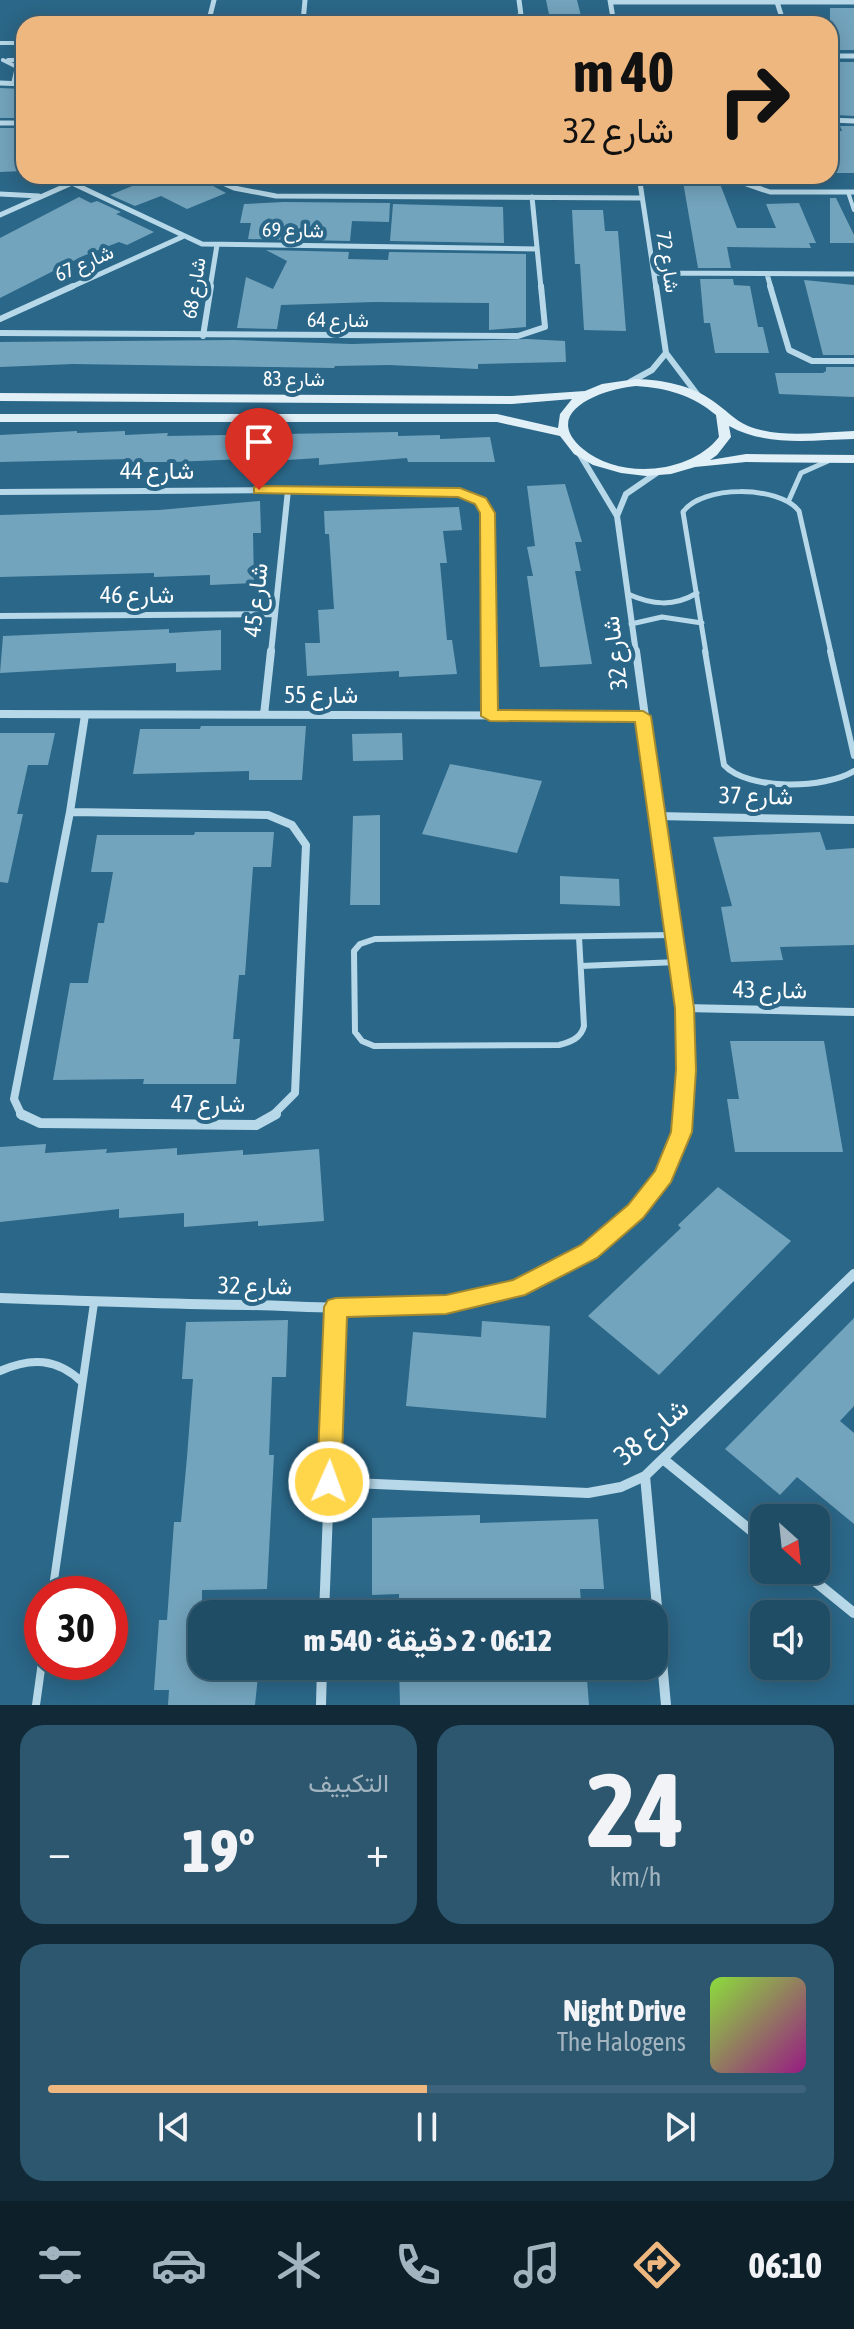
<!DOCTYPE html>
<html lang="ar">
<meta charset="utf-8">
<style>
:root{--surface:#204d66;--page:#2d576f;--text:#f1f3f6;--muted:#a2b4bf;--line:#3d647a;--accent:#eeb77f}
body{margin:0;font-family:"Asap Condensed",Vazirmatn,sans-serif;background:var(--page);color:var(--text);direction:rtl;height:100vh;display:flex;flex-direction:column;font-size:30px;white-space:nowrap}
*{box-sizing:border-box;margin:0}
p{font-size:26px;color:var(--muted)}
.icon{flex:none;width:44px;height:44px;fill:none;stroke:currentColor;stroke-width:2;stroke-linecap:round;stroke-linejoin:round}
.map{position:relative;height:1705px;overflow:hidden;direction:ltr}
.sheet{display:flex;flex-direction:column;gap:20px;padding:20px;background:#122a38;flex:1}
.sheet>*{flex:none}
.guide{position:absolute;left:16px;top:16px;width:822px;height:168px;border-radius:24px;box-shadow:0 4px 20px #0003,0 0 0 2px var(--line);direction:rtl;background:#eeb77f;color:#111;overflow:hidden}
.needle{width:52px;rotate:153deg}
.buttons{position:absolute;left:750px;top:1504px;display:grid;gap:16px}
.buttons a{display:grid;place-items:center;width:80px;height:80px;border-radius:16px;background:var(--surface);box-shadow:0 4px 20px #0003,0 0 0 2px var(--line);font-size:40px}
.speed{position:absolute;left:24px;top:1576px;display:flex;gap:16px;font-size:40px;font-weight:700;text-align:center}
.speed>*{display:grid;place-content:center;width:104px;height:104px;border-radius:50%;background:var(--surface);box-shadow:0 4px 20px #0003,0 0 0 2px var(--line);line-height:1}
.speed .limit{border:12px solid #d22;background:#fff;color:#111}
.pin{position:absolute;display:grid;place-items:center;width:68px;height:68px;color:#fff;margin:-82px -34px;border-radius:50% 50% 50% 0;rotate:-45deg;box-shadow:0 0 8px #0007}
.pin .icon{rotate:45deg}
.me{position:absolute;width:88px;margin:-44px;rotate:2deg;stroke-linejoin:round;filter:drop-shadow(0 0 6px #0008)}
.turn{display:flex;align-items:center;gap:28px;height:168px;padding:0 32px;font-size:36px}
.turn .icon{width:104px;height:104px;stroke-width:2.5}
.turn b{display:block;font-size:56px;line-height:68px}
.big{font-size:60px;font-weight:800;line-height:1.1}
.sheet .card{flex:1;display:flex;flex-direction:column;justify-content:center;gap:12px;min-width:0;padding:0 28px;border-radius:24px;background:var(--page)}
.sheet .dial{align-items:center;gap:0}
.dial b{font-size:104px;line-height:1}
.song{display:flex;align-items:center;gap:24px}
.cover{width:96px;height:96px;border-radius:12px;background:linear-gradient(135deg,hsl(90 70% 55%),hsl(310 70% 35%))}
.played{height:8px;border-radius:4px;background:linear-gradient(90deg,var(--accent) 50%,var(--line) 50%)}
.keys{display:flex;justify-content:space-around;direction:ltr}
.heat{display:flex;justify-content:space-between;align-items:center;font-size:44px;direction:ltr}
.sheet .tiles{flex:1;display:grid;gap:20px;grid-template-columns:1fr 1fr}
.card:last-child{grid-column:span 2}
.trip{position:absolute;left:188px;top:1600px;width:480px;height:80px;border-radius:24px;background:var(--surface);box-shadow:0 4px 20px #0003,0 0 0 2px var(--line);font-weight:800;line-height:80px;text-align:center;direction:rtl}
.menu{display:flex;height:128px;justify-content:space-around;align-items:center;background:#0d1f29;color:var(--muted)}
.menu .icon{width:56px;height:56px}
.menu .current{color:var(--accent)}
.menu b{font-size:36px;color:var(--text)}
.map>svg:first-child{display:block}
.building{fill:#73a4bd}
.lines{fill:none;stroke-linecap:round;stroke-linejoin:round}
.lane-far3{stroke:#b7d8e8;stroke-width:4}
.lane-far2{stroke:#b7d8e8;stroke-width:5}
.lane-far1{stroke:#b7d8e8;stroke-width:6}
.lane{stroke:#b7d8e8;stroke-width:8}
.street-far3{stroke:#b7d8e8;stroke-width:5}
.street-far2{stroke:#b7d8e8;stroke-width:6}
.street-far1{stroke:#b7d8e8;stroke-width:8}
.street{stroke:#b7d8e8;stroke-width:10}
.secondary{fill:#e1eff7;fill-rule:evenodd}
.route{fill:#ffd54a;stroke:#a68a30;stroke-width:2}
.labels{text-anchor:middle;stroke-width:8;stroke-linejoin:round;paint-order:stroke}
.far-street-label{font-size:20px;fill:#fff;stroke:#2b6788}
.street-label{font-size:24px;fill:#fff;stroke:#2b6788}
.near-street-label{font-size:28px;fill:#fff;stroke:#2b6788}
</style>
<div class="map">
<svg width="854" height="1705" viewBox="0 0 854 1705">
<rect width="100%" height="100%" fill="#2b6788"/>
<path class="building" d="M546,0H577L583,24H551Z
M830,8H854V50H830Z
M830,62H854V116L836,115L830,98Z
M0,88L24,89V118H0Z
M840,126H854V173H830V131H842Z
M0,128H24V171L0,172Z
M157,176H183L196,183L202,180L226,193L187,209L161,196L135,206L110,195Z
M682,176H717L737,228H776L766,204L799,203L816,243H809L811,248L727,247L731,268H698Z
M79,197L91,203L97,201L121,212L116,214L154,232L127,245L119,242L83,256L0,298V238Z
M830,198H836L854,235V243H830Z
M284,202L390,203L389,222L352,221L350,241L248,239L251,223H240L244,204Z
M393,204L503,207L504,243L390,241Z
M572,210H603L605,231H618L626,331L584,330L580,264H575Z
M266,250L349,252L348,259L388,260L389,252L526,254V327L489,330V303L374,302L281,305L277,329L237,328L246,277L273,289L287,261Z
M700,279H733L734,285L750,286L758,327H763L769,353H715L710,323H704Z
M804,280L854,285V355H823Z
M527,339L565,341L566,362L478,364V369L389,365L335,366L334,368L73,364L0,367V342L235,340L352,344Z
M826,367H854V397L779,394L775,373H823L826,371Z
M77,431V433L125,431V435L168,433L167,436L398,432V436L440,435V439L490,437L495,462H408L407,458L319,465V458L271,461V458L173,462H130L131,459L0,462V435Z
M565,484L582,542H575L581,571H575L592,664L540,667L527,576H533L527,547L535,546L527,486Z
M260,501L261,533H253L254,583L210,585V575L154,577V573L0,577V515L159,510Z
M459,507L462,530L443,531L447,563H440L447,640H452L457,674L399,677V671L307,676L305,643H320L318,610L334,609L329,534H325L324,511Z
M169,629V633L221,630V670L176,672V663L0,673L3,636Z
M201,726H306L302,780H249V771L133,774L140,729H200Z
M0,733H55L48,765H28L17,814H23L8,883L0,882Z
M402,733L403,760L353,761L352,734Z
M450,764L542,781L517,853L422,834Z
M380,815V905H350L353,816Z
M195,832H274L271,867H253L245,975H239L233,1039H240L236,1084H143L144,1079L53,1080L70,983H88L98,923H104L113,872H91L97,835H194Z
M820,832L826,850L854,848V945L780,947L783,960L731,962L721,907L732,906L713,837Z
M560,876L619,879L620,906L560,904Z
M730,1041H824L843,1152H735L727,1099H739Z
M46,1144L45,1153L107,1149L106,1153L177,1148V1155L243,1150V1155L319,1149L324,1221L258,1226V1221L184,1227V1213L119,1218V1209L0,1222V1147Z
M718,1187L791,1241L659,1375L588,1316L681,1228L678,1225Z
M854,1318V1406L840,1421L854,1433V1524L797,1477L780,1495L725,1449Z
M288,1320L286,1377H272L269,1455H274L267,1589L202,1590V1666H259L255,1705H168L169,1690H154L159,1620H167L174,1522H181L187,1457L193,1379H182L186,1322Z
M482,1321L550,1326L546,1418L406,1406L413,1332L481,1337Z
M480,1515V1523L598,1519L604,1589H580L582,1614H399V1594L372,1595V1518Z
M399,1666H586L589,1705H400Z"/>
<g class="lines">
<path class="lane-far3" d="M0,43H24
M3,60L17,67L13,84
M8,60H24
M848,192L854,210"/>
<path class="lane-far2" d="M789,500L801,473L828,461
M628,594C652,605 674,607 697,593
M631,624L662,617L702,623
M706,653L683,512C701,485 779,485 799,511L831,653"/>
<path class="lane-far1" d="M705,651L724,765C748,791 825,789 854,771
M830,651L854,756
M579,937L584,1026C581,1038 571,1042 559,1045L374,1046L362,1041L355,1032L354,951L360,944L375,939L674,935
M581,966L678,962"/>
<path class="lane" d="M0,1371C31,1357 57,1358 82,1382
M52,1594L94,1303
M36,1705L42,1662"/>
<path class="street-far3" d="M610,0L614,24
M611,2H854
M777,2L784,24
M209,22L500,24L521,15L519,0
M303,22L305,0
M208,24L214,0
M830,56H854
M0,83L24,84
M830,120L854,121
M0,123H24
M66,176L72,183L202,244L537,249
M207,176L234,188L276,196L642,198
M639,176L656,288
M744,176L746,184L770,192H854
M0,194L39,196
M532,197L541,288
M0,215L72,183
M654,273L854,274
M767,274L771,288
M69,288L182,237
M210,288L217,245"/>
<path class="street-far2" d="M656,286L666,353L700,398
M770,286L789,350L812,361H854
M0,319L73,286
M0,333L518,336L545,327L541,286
M203,336L211,286
M630,382L652,370L666,353
M579,453L617,516L636,653
M0,492L288,490L460,493L481,501L487,513L489,653
M617,516L626,494L658,472
M0,616L274,614
M271,653L288,490"/>
<path class="street-far1" d="M489,651L490,716
M636,651L685,1008L686,1072L682,1116
M0,714L643,716
M264,715L271,651
M70,812L268,815L292,825L306,845L295,1093L272,1116
M70,812L85,715
M657,816L854,820
M685,1008L854,1012
M22,1116L14,1099L70,812"/>
<path class="street" d="M21,1114L40,1123L256,1125L276,1114
M0,1298C83,1301 166,1304 249,1305C379,1308 480,1323 594,1246C643,1213 672,1172 683,1114
M663,1459L764,1541
M645,1476L666,1705
M329,1482L588,1493L621,1487L645,1476L854,1274
M801,1570L854,1613
M324,1614L336,1307
M321,1705L322,1666"/>
<path class="secondary" d="M636,379C663,380 691,385 713,401C725,409 734,420 748,426C781,439 820,432 854,431V439C812,440 767,447 729,426L731,437L717,455L710,460L746,454L854,455V463L746,462L695,467L671,474L646,476L621,473L593,465L574,454L560,436L497,422H0V414H497L558,428L560,414L572,399L512,404L0,401V393L512,396L585,391L602,384ZM636,386C667,388 692,395 716,415L719,437C690,474 620,480 583,449C538,411 606,388 636,386Z"/>
</g>
<path class="route" d="M259,486L460,488L486,498L495,513L498,710L643,711L651,716L694,1008L696,1070L692,1132L671,1182L643,1218L597,1258L525,1295L446,1314L347,1317L341,1482L337,1490L329,1493L320,1490L317,1482L324,1307L328,1300L336,1298L446,1295L513,1280L581,1245L628,1205L655,1171L671,1132L676,1070L675,1008L635,722L490,721L481,716L480,513L475,504L458,497L254,493V487Z"/>
<g class="labels">
<g class="far-street-label">
<text transform="translate(293 230) rotate(1)" y="7">شارع 69</text>
<text transform="translate(668 262) rotate(81)" y="7">شارع 72</text>
<text transform="translate(84 263) rotate(-24)" y="7">شارع 67</text>
<text transform="translate(194 288) rotate(-81)" y="7">شارع 68</text>
<text x="338" y="327">شارع 64</text>
<text x="294" y="386">شارع 83</text>
</g>
<g class="street-label">
<text x="157" y="479">شارع 44</text>
<text x="137" y="603">شارع 46</text>
<text transform="translate(256 600) rotate(-84)" y="8">شارع 45</text>
<text transform="translate(615 653) rotate(-97)" y="8">شارع 32</text>
<text x="321" y="703">شارع 55</text>
<text transform="translate(756 796) rotate(1)" y="8">شارع 37</text>
<text transform="translate(770 990) rotate(1)" y="8">شارع 43</text>
<text x="208" y="1112">شارع 47</text>
<text transform="translate(255 1286) rotate(1)" y="8">شارع 32</text>
</g>
<g class="near-street-label">
<text transform="translate(651 1431) rotate(-40)" y="10">شارع 38</text>
</g>
</g>
</svg>
<div class="buttons">
<a><svg class="needle" viewBox="-14 -14 28 28"><path d="M0-13l5 13h-10z" fill="#e53935"/><path d="M0 13l5-13h-10z" fill="#a2b4bf"/></svg></a>
<a><svg class="icon" aria-label="sound" viewBox="0 0 24 24"><path d="M4 9h4l5-4v14l-5-4H4zM17 9q2 3 0 6"/></svg></a>
</div>
<div class="speed"><div class="limit">30</div></div>
<div class="pin" style="left:259px;top:490px;background:#d93025"><svg class="icon" aria-label="arrive" viewBox="0 0 24 24"><path d="M6 21V4h12l-3 4 3 4H6"/></svg></div>
<svg class="me" style="left:329px;top:1482px" viewBox="-20 -20 40 40"><circle r="17" fill="#ffd54a" stroke="#fff" stroke-width="3"/><path d="M0-11L8 9 0 5-8 9z" fill="#fff"/></svg>
<div class="trip">06:12 · 2 دقيقة · 540 m</div>
<div class="guide">
<div class="turn"><svg class="icon" aria-label="right" viewBox="0 0 24 24"><path d="M7 20v-9h11M14 6l5 5-5 5"/></svg><div><b>40 m</b>شارع 32</div></div>
</div>
</div>
<section class="sheet">
<div class="tiles">
<div class="card dial"><b>24</b><p>km/h</p></div>
<div class="card"><p>التكييف</p>
<div class="heat"><a>−</a><b class="big">19°</b><a>+</a></div>
</div>
<div class="card">
<div class="song"><i class="cover"></i><div><b>Night Drive</b><p>The Halogens</p></div></div>
<div class="played"></div>
<div class="keys"><svg class="icon" aria-label="previous" viewBox="0 0 24 24"><path d="M18 5L8 12l10 7zM5 5v14"/></svg><svg class="icon" aria-label="pause" viewBox="0 0 24 24"><path d="M8 5v14M16 5v14"/></svg><svg class="icon" aria-label="next" viewBox="0 0 24 24"><path d="M6 5l10 7-10 7zM19 5v14"/></svg></div>
</div>
</div>
</section>
<nav class="menu">
<b>06:10</b>
<svg class="icon current" aria-label="directions" viewBox="0 0 24 24"><path d="M12 3l9 9-9 9-9-9zM9 14v-3h6M13 9l2 2-2 2"/></svg>
<svg class="icon" aria-label="music" viewBox="0 0 24 24"><path d="M9 18V5l10-2v13"/><circle cx="6" cy="18" r="3"/><circle cx="16" cy="16" r="3"/></svg>
<svg class="icon" aria-label="phone" viewBox="0 0 24 24"><path d="M5 4h4l2 5-3 2q2 4 5 5l2-3 5 2v4C11 20 4 13 5 4z"/></svg>
<svg class="icon" aria-label="climate" viewBox="0 0 24 24"><path d="M12 3v18M4 7l16 10M4 17L20 7"/></svg>
<svg class="icon" aria-label="car" viewBox="0 0 24 24"><path d="M5 17H2v-5l4-1 3-4h7l3 4 3 1v5h-3M9 17h6M6 11h13"/><circle cx="7" cy="17" r="2"/><circle cx="17" cy="17" r="2"/></svg>
<svg class="icon" aria-label="filters" viewBox="0 0 24 24"><path d="M4 7h16M4 17h16"/><circle cx="9" cy="7" r="2"/><circle cx="15" cy="17" r="2"/></svg>
</nav>
